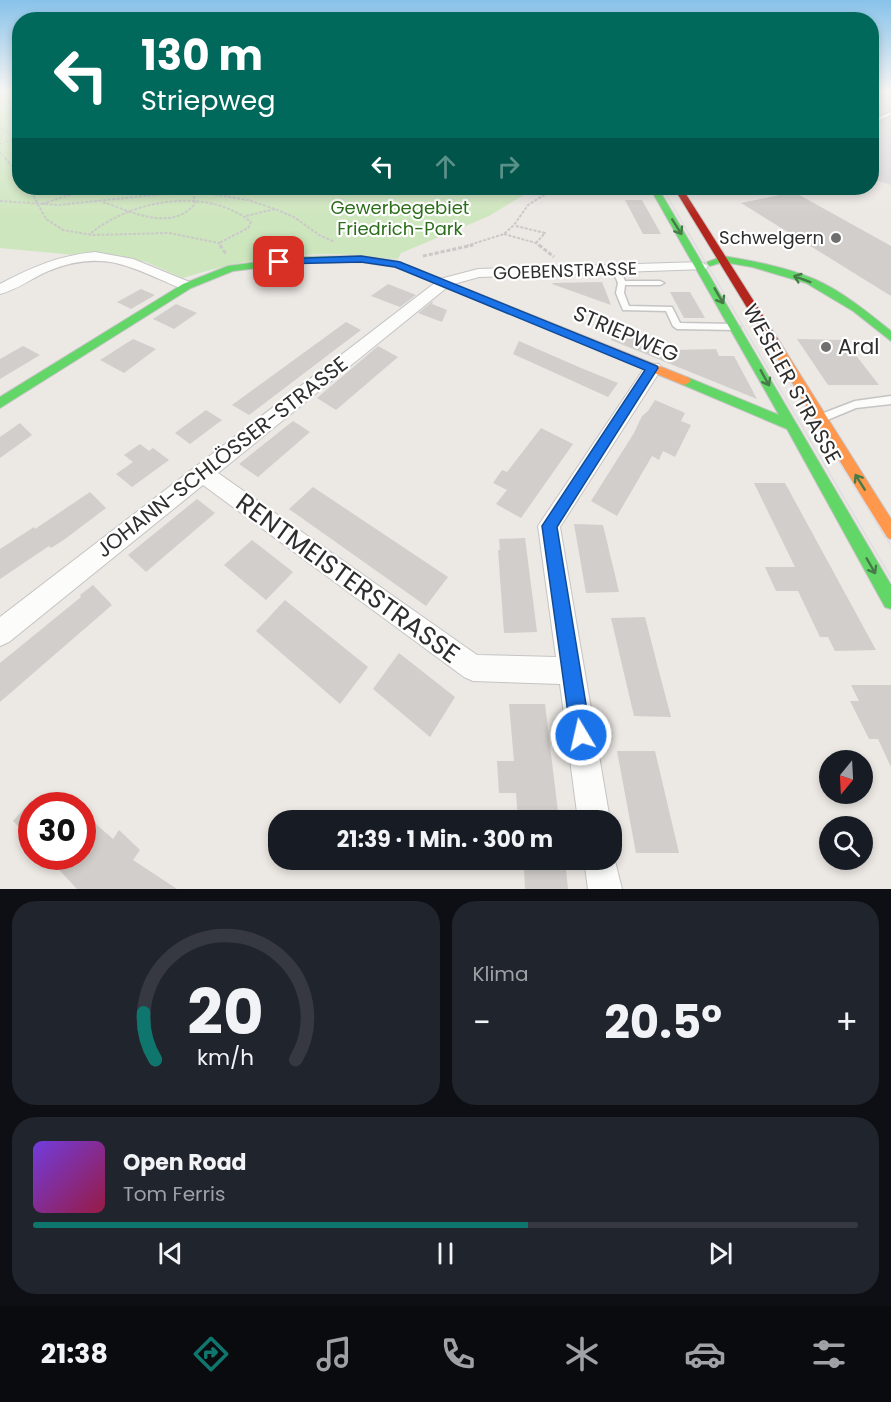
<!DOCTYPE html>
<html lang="de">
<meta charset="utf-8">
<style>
:root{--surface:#171b24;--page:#20242c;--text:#f1f3f6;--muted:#9ea1a6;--line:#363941;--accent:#0f766e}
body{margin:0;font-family:Poppins,sans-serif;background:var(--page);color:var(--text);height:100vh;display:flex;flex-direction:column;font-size:22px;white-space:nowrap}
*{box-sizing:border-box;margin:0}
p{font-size:20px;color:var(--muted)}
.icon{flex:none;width:33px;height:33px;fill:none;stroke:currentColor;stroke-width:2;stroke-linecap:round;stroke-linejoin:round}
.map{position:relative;height:889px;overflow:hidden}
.panel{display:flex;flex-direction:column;gap:12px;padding:12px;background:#0d0f14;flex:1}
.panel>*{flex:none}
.hud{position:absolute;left:12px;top:12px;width:867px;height:183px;border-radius:24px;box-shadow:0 3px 9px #0003;background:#00695c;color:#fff;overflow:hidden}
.needle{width:39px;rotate:198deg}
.controls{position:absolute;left:819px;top:750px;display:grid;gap:12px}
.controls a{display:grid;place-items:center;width:54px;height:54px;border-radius:50%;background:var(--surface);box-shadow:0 3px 9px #0003;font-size:30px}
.speed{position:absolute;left:18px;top:792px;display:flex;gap:12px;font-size:30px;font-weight:700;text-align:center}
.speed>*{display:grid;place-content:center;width:78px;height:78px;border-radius:50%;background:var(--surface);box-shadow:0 3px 9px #0003;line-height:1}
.speed .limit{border:9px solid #d22;background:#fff;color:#111}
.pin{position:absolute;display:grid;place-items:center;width:51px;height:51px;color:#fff;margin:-26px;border-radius:12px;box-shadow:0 3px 9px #0006}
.me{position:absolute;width:66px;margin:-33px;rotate:351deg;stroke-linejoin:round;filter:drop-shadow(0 0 4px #0008)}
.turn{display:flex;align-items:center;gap:21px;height:126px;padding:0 30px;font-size:27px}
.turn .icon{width:78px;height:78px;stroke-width:2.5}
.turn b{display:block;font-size:42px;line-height:51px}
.lanes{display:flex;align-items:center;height:57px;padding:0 30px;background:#0003;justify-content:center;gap:30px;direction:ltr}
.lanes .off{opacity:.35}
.big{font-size:45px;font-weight:700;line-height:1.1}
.panel .tile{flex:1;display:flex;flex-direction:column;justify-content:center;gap:9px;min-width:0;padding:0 21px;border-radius:24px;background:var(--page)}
.panel .dial{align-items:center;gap:0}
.dial svg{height:156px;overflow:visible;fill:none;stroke:var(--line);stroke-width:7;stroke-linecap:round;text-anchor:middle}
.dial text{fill:var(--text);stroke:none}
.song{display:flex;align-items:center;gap:18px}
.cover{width:72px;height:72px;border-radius:9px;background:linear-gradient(135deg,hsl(260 70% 55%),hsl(340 70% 35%))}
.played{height:6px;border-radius:3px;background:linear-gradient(90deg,var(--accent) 60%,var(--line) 60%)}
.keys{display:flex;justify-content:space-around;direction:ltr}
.heat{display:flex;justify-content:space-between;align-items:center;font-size:33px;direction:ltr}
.panel .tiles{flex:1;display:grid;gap:12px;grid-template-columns:1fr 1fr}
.tile:last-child{grid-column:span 2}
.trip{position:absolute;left:268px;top:810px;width:354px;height:60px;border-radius:24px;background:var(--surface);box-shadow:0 3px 9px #0003;font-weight:700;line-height:60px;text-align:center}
.tab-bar{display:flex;height:96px;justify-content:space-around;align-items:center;background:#090b0e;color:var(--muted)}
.tab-bar .icon{width:42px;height:42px}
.tab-bar .on{color:var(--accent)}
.tab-bar b{font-size:27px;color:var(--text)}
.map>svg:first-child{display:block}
.industrial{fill:#dcd9db}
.green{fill:#cee6be}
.building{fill:#d1cecb}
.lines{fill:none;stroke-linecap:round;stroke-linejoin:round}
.lane-casing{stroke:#c5c4c5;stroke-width:3}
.street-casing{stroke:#c5c4c5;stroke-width:2}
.fast-casing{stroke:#c5c4c5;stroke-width:2}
.slow-casing{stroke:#c5c4c5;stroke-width:2}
.jam-casing{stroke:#c5c4c5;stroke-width:2}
.path-far2{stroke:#c9c9c8;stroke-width:1.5;stroke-dasharray:2 1.5;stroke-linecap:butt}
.path-far1{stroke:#c9c9c8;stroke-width:2;stroke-dasharray:3 1.5;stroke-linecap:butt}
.path{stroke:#c9c9c8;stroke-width:3;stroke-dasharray:4 2;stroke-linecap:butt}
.lane{fill:#fcfcfb;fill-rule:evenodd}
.street{fill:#fcfcfb;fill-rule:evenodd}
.fast{fill:#63d668;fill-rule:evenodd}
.slow{fill:#ff974d;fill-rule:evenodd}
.jam{fill:#b3261e;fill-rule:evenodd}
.tram{stroke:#dfdfe1;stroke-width:1.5}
.oneway{stroke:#467a48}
.route{fill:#1a73e8;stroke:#114b97;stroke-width:1.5}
.poi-dot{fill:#706f6e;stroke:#fff;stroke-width:2}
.labels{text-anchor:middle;stroke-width:4.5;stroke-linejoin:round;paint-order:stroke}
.far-park-label{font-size:18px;fill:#2c6e1b;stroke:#fff}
.far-poi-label{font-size:18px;fill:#2e2e2e;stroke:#fff;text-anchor:end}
.far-street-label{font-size:18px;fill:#2e2e2e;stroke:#fff}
.street-label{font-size:21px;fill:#2e2e2e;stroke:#fff}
.poi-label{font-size:21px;fill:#2e2e2e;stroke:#fff;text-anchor:start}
.near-street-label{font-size:26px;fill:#2e2e2e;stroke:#fff}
</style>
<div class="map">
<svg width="891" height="889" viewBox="0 0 891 889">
<rect width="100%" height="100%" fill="#ece8e4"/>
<path class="industrial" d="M873,91H891V185L872,179Z"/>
<path class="green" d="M0,91H19L20,188H535L489,216L401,253L398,259C374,258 349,254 324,254C276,255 229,263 183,278L146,262L119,256L74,255L0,248Z"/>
<path class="building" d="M794,192L891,246V296L741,203Z
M625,200H642L661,234H643Z
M602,282L611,305L552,284L553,283Z
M388,284L416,295L400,307L371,296Z
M141,289L155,295L131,309L117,302Z
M670,292H690L705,318H684Z
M433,301L432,304L447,310L442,322L418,313Z
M176,304L197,313L174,329L153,319Z
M346,322L361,330L249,415L232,405Z
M616,328L672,350L716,349L719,356H734L757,399L611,340Z
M133,339L156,349L124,373L100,360Z
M797,339L844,340L879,385H828Z
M519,341L581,368L618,383L608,397L513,354Z
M23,346L40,355L0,379V359Z
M378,346L398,357L336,410L317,398Z
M655,400L685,413L681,421L691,425L675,457L663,451L659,460L652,456L617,516L591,501L634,433L642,416L648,411Z
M206,410L222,420L190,444L175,433Z
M293,421L310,432L258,477L239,464Z
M20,423L32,435L0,458V437Z
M541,428L573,444L521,518L496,504L507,490L493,483L502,470L507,472Z
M140,444L149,451L153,448L169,460L132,487L116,474L133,462L124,455Z
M754,483H785L876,650L835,651L828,637H820L798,591H776L765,567H795Z
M313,487L448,577L426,606L289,509Z
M90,492L106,508L65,539L51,548L49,546L0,579V549L34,527L35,529Z
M197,499L215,513L146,572L128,555Z
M574,524L603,525L619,592L586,593Z
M525,538L537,632L504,633L498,550H500L499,539Z
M252,540L293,572L266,600L224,565Z
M93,585L112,605L0,702V663L81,597L80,595Z
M285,600L368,667L340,704L256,631Z
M645,617L657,664L671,717L634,716L611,618Z
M399,653L455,697L430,737L373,689Z
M851,685H891V767L878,739H869L850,701H859Z
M509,704H545L559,820H518L516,793H499L497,761H514Z
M617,751H655L679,853H636Z
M32,800V840L13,821Z
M82,812L113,839L119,830L140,850L133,860L177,889H77L46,856H82Z
M524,870H566L568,889H525Z"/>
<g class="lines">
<defs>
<path id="lane" d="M891,112V115L872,123V120Z
M613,267H619L625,281H660L664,283L660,285H625L624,293L629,306L672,307L680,323L736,324L740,327L736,330L677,329L673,326L666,311L623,310L616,293L618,283L612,269Z
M891,396V404L856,408L820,423L815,419L816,416L855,401Z"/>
<path id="street" d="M95,252L133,259L192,283L194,286L187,290L182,289C130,267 103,248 46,272C31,279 16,290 0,294V284C30,268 60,255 95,252Z
M701,262L708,266L706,269L479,277L450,285L218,473L477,655L556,657L538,526L647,364H659L662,368L560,527L610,820H578L560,684L473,681L464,677L203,485L9,642L0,646V617L440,279L478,269Z
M612,849L622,889H588L584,860H612Z"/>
<path id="fast" d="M650,188H658L891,585V609L885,607L787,429L681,384L679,381L685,377L689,378L779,415Z
M361,256L397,261L412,268L407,271L395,267L361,262L297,263L233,271L191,288L0,408V397L183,284L228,266L297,257Z
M723,256C753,261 786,267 814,279C842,291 867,312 891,331V341L853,311L806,283L752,267L723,262L710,266L705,263Z"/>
<path id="slow" d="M407,265L689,378L691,381L685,385L681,384L404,270L402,268Z
M775,340L779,341L891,519V539L886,537L769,344Z"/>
<path id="jam" d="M674,188H682L781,344L779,347H771Z"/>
</defs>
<use href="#lane" class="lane-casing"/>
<use href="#street" class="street-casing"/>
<use href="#fast" class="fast-casing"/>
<use href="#slow" class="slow-casing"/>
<use href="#jam" class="jam-casing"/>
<path class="path-far2" d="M0,128L20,138
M0,140L5,131
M0,144L19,138
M0,152L7,160"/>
<path class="path-far1" d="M5,158L20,176
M29,188L46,219L63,230L92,235L169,233L219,243L221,246
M0,201L58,205L193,191L248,200L275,209L294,217L319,235L335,242
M103,202C132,212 171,232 195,204L193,191
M42,204L90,188
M246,216L275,209
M516,226L545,233L536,243
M91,233C132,200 207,186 251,222L248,228L219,243
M504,234L536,243L540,246
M466,246L504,234L514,225L528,205L555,188"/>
<path class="path" d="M220,245L226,254
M539,245L554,257
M423,256L473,245"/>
<use href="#lane" class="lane"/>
<use href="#street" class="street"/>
<use href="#fast" class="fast"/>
<use href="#slow" class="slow"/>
<use href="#jam" class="jam"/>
<path class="tram" d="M662,188L891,578
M754,326L891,545"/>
</g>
<defs><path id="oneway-shaft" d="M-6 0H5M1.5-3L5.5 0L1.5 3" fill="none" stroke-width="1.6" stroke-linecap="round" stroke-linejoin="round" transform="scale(1.5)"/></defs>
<g class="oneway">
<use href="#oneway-shaft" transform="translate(677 227) rotate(58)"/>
<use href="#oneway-shaft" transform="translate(802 279) rotate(-160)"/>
<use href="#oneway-shaft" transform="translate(719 296) rotate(60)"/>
<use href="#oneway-shaft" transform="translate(765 378) rotate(61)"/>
<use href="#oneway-shaft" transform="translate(860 482) rotate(-122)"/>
<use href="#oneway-shaft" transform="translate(871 566) rotate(60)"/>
</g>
<linearGradient id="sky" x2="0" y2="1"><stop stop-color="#88c2ea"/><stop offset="0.42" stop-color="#f6f5f3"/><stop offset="1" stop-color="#f6f5f3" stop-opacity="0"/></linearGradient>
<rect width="891" height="215" fill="url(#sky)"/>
<path class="route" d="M361,256L400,262L657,366L658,368L557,527L591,735L588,742L581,745L574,742L571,735L542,526L645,370L395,267L361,262L279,264L274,262L279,259Z"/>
<g class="poi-dot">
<circle cx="836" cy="238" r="6"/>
<circle cx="826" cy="347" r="6"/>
</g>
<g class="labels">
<g class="far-park-label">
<text x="400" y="214">Gewerbegebiet<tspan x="400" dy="21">Friedrich-Park</tspan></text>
</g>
<g class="far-poi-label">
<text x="824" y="244">Schwelgern</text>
</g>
<g class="far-street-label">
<text transform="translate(565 271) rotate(-2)" y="6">GOEBENSTRASSE</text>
</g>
<g class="street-label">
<text transform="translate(626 334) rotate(23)" y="7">STRIEPWEG</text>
<text transform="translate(792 384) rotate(61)" y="7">WESELER STRASSE</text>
<text transform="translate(222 457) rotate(-38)" y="7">JOHANN-SCHLÖSSER-STRASSE</text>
</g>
<g class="poi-label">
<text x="838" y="354">Aral</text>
</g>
<g class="near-street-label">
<text transform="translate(348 578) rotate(36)" y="9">RENTMEISTERSTRASSE</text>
</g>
</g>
</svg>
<div class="controls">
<a><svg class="needle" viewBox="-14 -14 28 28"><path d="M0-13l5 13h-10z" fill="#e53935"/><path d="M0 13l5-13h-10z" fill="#9ea1a6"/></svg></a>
<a><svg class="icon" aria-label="search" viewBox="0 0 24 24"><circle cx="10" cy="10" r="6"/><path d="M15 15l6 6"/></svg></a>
</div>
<div class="speed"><div class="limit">30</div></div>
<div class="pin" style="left:279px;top:262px;background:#d93025"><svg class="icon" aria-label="arrive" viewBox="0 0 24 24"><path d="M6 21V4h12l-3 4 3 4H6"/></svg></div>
<svg class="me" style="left:581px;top:735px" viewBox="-20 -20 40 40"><circle r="17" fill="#1a73e8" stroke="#fff" stroke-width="3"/><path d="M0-11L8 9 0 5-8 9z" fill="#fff"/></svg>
<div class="trip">21:39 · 1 Min. · 300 m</div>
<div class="hud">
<div class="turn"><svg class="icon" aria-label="left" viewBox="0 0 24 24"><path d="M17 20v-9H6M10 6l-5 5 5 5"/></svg><div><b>130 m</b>Striepweg</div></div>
<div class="lanes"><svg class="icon" aria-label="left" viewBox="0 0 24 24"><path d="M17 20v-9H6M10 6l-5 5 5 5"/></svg><svg class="icon off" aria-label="ahead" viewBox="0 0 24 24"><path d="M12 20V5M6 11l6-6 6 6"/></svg><svg class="icon off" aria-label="right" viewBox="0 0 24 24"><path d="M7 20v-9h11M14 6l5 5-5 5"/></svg></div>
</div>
</div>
<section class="panel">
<div class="tiles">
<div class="tile dial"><svg viewBox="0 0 100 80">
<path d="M14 69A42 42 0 1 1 86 69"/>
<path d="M14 69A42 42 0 0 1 8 45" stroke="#0f766e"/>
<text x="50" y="56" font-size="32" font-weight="700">20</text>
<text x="50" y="72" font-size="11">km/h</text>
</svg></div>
<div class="tile"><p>Klima</p>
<div class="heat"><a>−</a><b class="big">20.5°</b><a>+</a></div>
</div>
<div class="tile">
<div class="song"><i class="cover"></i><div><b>Open Road</b><p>Tom Ferris</p></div></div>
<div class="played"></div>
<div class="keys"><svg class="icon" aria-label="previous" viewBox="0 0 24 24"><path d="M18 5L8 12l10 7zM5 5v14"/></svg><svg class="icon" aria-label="pause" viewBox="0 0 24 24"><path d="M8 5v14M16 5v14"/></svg><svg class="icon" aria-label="next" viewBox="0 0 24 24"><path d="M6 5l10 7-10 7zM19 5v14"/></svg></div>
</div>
</div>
</section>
<nav class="tab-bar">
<b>21:38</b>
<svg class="icon on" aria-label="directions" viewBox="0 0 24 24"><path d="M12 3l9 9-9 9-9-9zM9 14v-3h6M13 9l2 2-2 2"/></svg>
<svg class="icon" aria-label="music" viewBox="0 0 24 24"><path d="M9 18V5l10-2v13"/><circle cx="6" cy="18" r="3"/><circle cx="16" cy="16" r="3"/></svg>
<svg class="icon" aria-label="phone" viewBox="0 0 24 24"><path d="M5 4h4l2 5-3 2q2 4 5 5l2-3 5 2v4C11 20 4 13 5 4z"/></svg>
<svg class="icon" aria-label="climate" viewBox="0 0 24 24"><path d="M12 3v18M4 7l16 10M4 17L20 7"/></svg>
<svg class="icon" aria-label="car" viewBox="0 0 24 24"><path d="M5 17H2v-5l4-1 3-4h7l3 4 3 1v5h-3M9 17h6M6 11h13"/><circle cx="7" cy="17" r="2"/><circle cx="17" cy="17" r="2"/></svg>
<svg class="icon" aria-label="filters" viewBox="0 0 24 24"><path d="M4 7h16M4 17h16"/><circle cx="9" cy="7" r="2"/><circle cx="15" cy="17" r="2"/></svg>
</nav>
